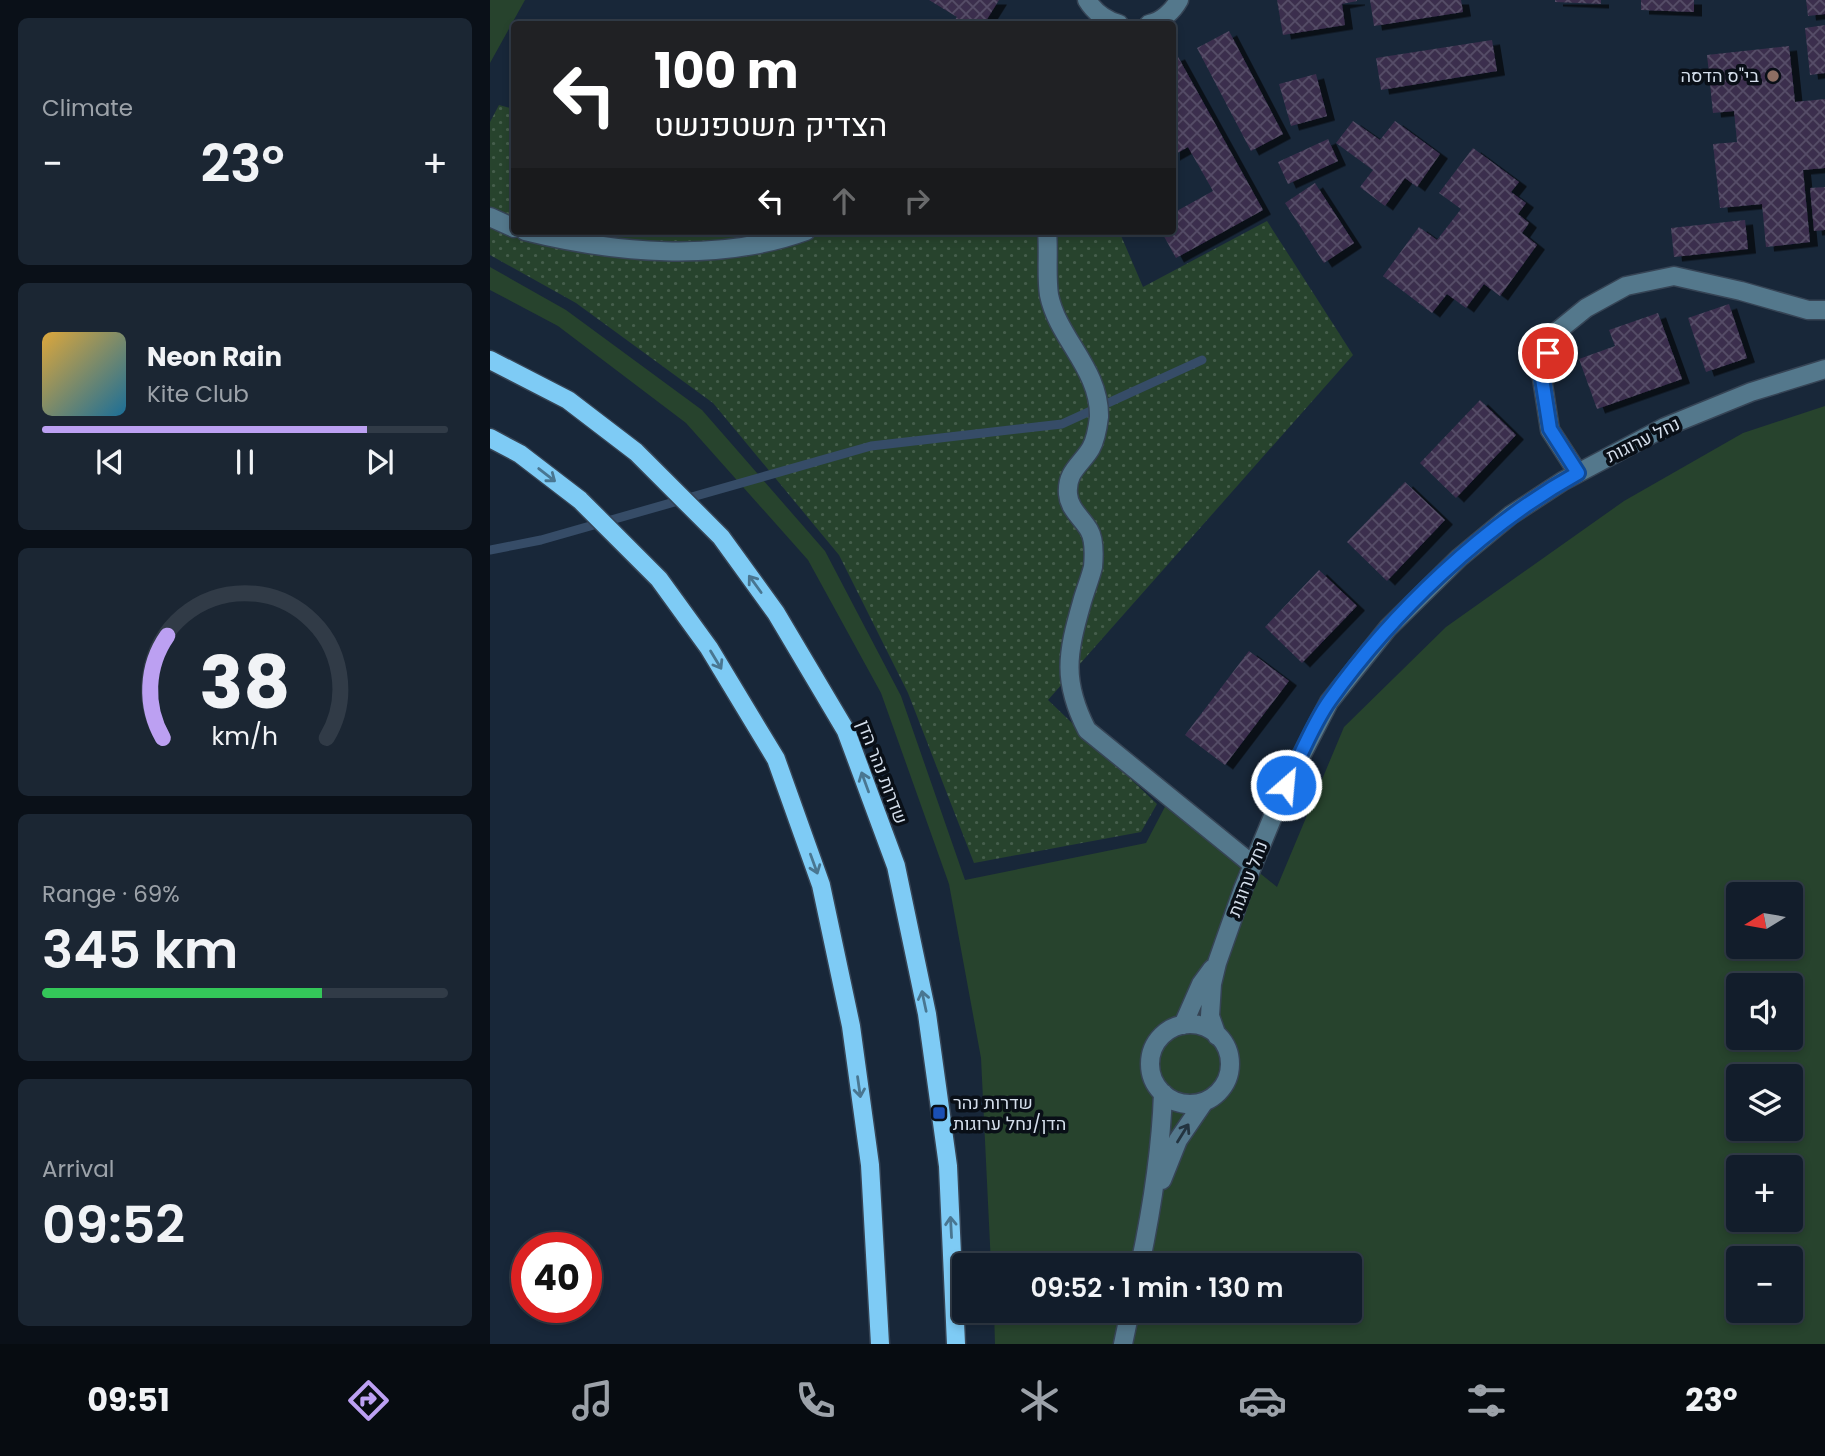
<!DOCTYPE html>
<meta charset="utf-8">
<style>
:root{--surface:#121d2b;--page:#1b2633;--text:#f1f3f6;--muted:#9ca2a9;--line:#313b47;--accent:#bca0f2}
body{margin:0;font-family:Poppins,Heebo,sans-serif;background:var(--page);color:var(--text);height:100vh;display:flex;flex-direction:column;font-size:26px;white-space:nowrap}
*{box-sizing:border-box;margin:0}
p{font-size:23px;color:var(--muted)}
.icon{flex:none;width:38px;height:38px;fill:none;stroke:currentColor;stroke-width:2;stroke-linecap:round;stroke-linejoin:round}
.map{position:relative;flex:1;overflow:hidden}
.sheet{display:flex;flex-direction:column;gap:18px;padding:18px;background:#0a1018;width:490px}
.sheet>*{flex:none}
.banner{position:absolute;left:21px;top:21px;width:665px;height:214px;border-radius:7px;box-shadow:0 4px 10px #0003,0 0 0 2px var(--line);background:#202124;color:#fff;overflow:hidden}
.needle{width:46px;rotate:259deg}
.tools{position:absolute;left:1236px;top:882px;display:grid;gap:14px}
.tools a{display:grid;place-items:center;width:77px;height:77px;border-radius:7px;background:var(--surface);box-shadow:0 4px 10px #0003,0 0 0 2px var(--line);font-size:35px}
.speed{position:absolute;left:21px;top:1232px;display:flex;gap:14px;font-size:35px;font-weight:700;text-align:center}
.speed>*{display:grid;place-content:center;width:91px;height:91px;border-radius:50%;background:var(--surface);box-shadow:0 4px 10px #0003,0 0 0 2px var(--line);line-height:1}
.speed .limit{border:10px solid #d22;background:#fff;color:#111}
.pin{position:absolute;display:grid;place-items:center;width:60px;height:60px;color:#fff;margin:-30px;border:4px solid #fff;border-radius:50%;box-shadow:0 2px 7px #0007}
.me{position:absolute;width:77px;margin:-38px;rotate:27deg;stroke-linejoin:round;filter:drop-shadow(0 0 5px #0008)}
.turn{display:flex;align-items:center;gap:24px;height:147px;padding:0 28px;font-size:32px}
.turn .icon{width:91px;height:91px;stroke-width:2.5}
.turn b{display:block;font-size:49px;line-height:60px}
.lanes{display:flex;align-items:center;height:66px;padding:0 28px;background:#0003;justify-content:center;gap:35px;direction:ltr}
.lanes .off{opacity:.35}
.big{font-size:52px;font-weight:600;line-height:1.1}
.sheet .tile{flex:1;display:flex;flex-direction:column;justify-content:center;gap:10px;min-width:0;padding:0 24px;border-radius:10px;background:var(--page)}
.sheet .dial{align-items:center;gap:0}
.dial svg{height:182px;overflow:visible;fill:none;stroke:var(--line);stroke-width:7;stroke-linecap:round;text-anchor:middle}
.dial text{fill:var(--text);stroke:none}
.song{display:flex;align-items:center;gap:21px}
.cover{width:84px;height:84px;border-radius:10px;background:linear-gradient(135deg,hsl(40 70% 55%),hsl(200 70% 35%))}
.played{height:7px;border-radius:4px;background:linear-gradient(90deg,var(--accent) 80%,var(--line) 80%)}
.keys{display:flex;justify-content:space-around;direction:ltr}
.heat{display:flex;justify-content:space-between;align-items:center;font-size:38px;direction:ltr}
.charge{height:10px;border-radius:5px;background:linear-gradient(90deg,#34c759 69%,var(--line) 0)}
.trip{position:absolute;left:462px;top:1253px;width:410px;height:70px;border-radius:7px;background:var(--surface);box-shadow:0 4px 10px #0003,0 0 0 2px var(--line);font-weight:600;line-height:70px;text-align:center}
.tab-bar{display:flex;height:112px;justify-content:space-around;align-items:center;background:#070c11;color:var(--muted)}
.tab-bar .icon{width:49px;height:49px}
.tab-bar .selected{color:var(--accent)}
.tab-bar b{font-size:32px;color:var(--text)}
main{display:flex;flex:1;min-height:0}
.map>svg:first-child{display:block}
.grass{fill:#27432d;fill-rule:evenodd}
.park{fill:url(#park-dots)}
.lines{fill:none;stroke-linecap:round;stroke-linejoin:round}
.stream{stroke:#364c67;stroke-width:9}
.building{fill:url(#building-cross-hatch);filter:url(#shadow)}
.minor-casing{stroke:#364455;stroke-width:21}
.major-casing{stroke:#364455;stroke-width:21}
.minor{stroke:#54788c;stroke-width:18}
.major{stroke:#7ecbf5;stroke-width:18}
.oneway{stroke:#497691}
.oneway2{stroke:#233440}
.route-casing{stroke:#114b97;stroke-width:18}
.route{stroke:#1a73e8;stroke-width:12}
.education-dot{fill:#8d6e63;stroke:#090f17;stroke-width:2.5}
.transit-dot{fill:#1a4fb4;stroke:#090f17;stroke-width:2.5}
.labels{text-anchor:middle;stroke-width:7;stroke-linejoin:round;paint-order:stroke}
.poi-label{font-size:18px;fill:#d4deeb;stroke:#090f17;text-anchor:end}
.street-label{font-size:18px;fill:#d4deeb;stroke:#090f17}
</style>
<main>
<section class="sheet">
<div class="tile"><p>Climate</p>
<div class="heat"><a>−</a><b class="big">23°</b><a>+</a></div>
</div>
<div class="tile">
<div class="song"><i class="cover"></i><div><b>Neon Rain</b><p>Kite Club</p></div></div>
<div class="played"></div>
<div class="keys"><svg class="icon" aria-label="previous" viewBox="0 0 24 24"><path d="M18 5L8 12l10 7zM5 5v14"/></svg><svg class="icon" aria-label="pause" viewBox="0 0 24 24"><path d="M8 5v14M16 5v14"/></svg><svg class="icon" aria-label="next" viewBox="0 0 24 24"><path d="M6 5l10 7-10 7zM19 5v14"/></svg></div>
</div>
<div class="tile dial"><svg viewBox="0 0 100 80">
<path d="M14 69A42 42 0 1 1 86 69"/>
<path d="M14 69A42 42 0 0 1 16 24" stroke="#bca0f2"/>
<text x="50" y="56" font-size="32" font-weight="700">38</text>
<text x="50" y="72" font-size="11">km/h</text>
</svg></div>
<div class="tile"><p>Range · 69%</p><b class="big">345 km</b><div class="charge"></div></div>
<div class="tile"><p>Arrival</p><b class="big">09:52</b></div>
</section>
<div class="map">
<svg width="1335" height="1344" viewBox="0 0 1335 1344">
<defs>
<pattern id="park-dots" width="8" height="8" patternUnits="userSpaceOnUse" patternTransform="scale(1.75)"><rect width="8" height="8" fill="#27432d"/><path d="M2 2h.1M6 6h.1" fill="none" stroke="#455e4c" stroke-width="1.8" stroke-linecap="round"/></pattern>
<pattern id="building-cross-hatch" width="8" height="8" patternUnits="userSpaceOnUse" patternTransform="scale(1.75)"><rect width="8" height="8" fill="#3b2f4d"/><path d="M0 0l8 8M0 8l8-8" fill="none" stroke="#564d67"/></pattern>
<filter id="shadow"><feDropShadow dx="8" dy="4.5" stdDeviation="0" flood-color="#0009"/></filter>
</defs>
<rect width="100%" height="100%" fill="#182739"/>
<path class="grass" d="M0,0H35L0,63Z
M0,267L76,310L212,410L335,551L411,696L475,880L656,843L679,799L787,887L854,727L956,627L1134,501L1253,433L1335,406V1344H505L504,1311H859V1265H501L491,1058L459,884L391,693L318,560L196,423L68,326L0,290ZM1248,894H1300V947H1248ZM1248,985H1300V1038H1248ZM1248,1076H1300V1129H1248ZM1248,1167H1300V1220H1248ZM1248,1258H1300V1311H1248Z"/>
<path class="park" d="M9,105L24,109V231H629L653,287L777,221L863,355L558,700L667,804L651,832L484,863L418,693L349,555L223,403L86,303L0,255V122Z"/>
<g class="lines">
<path class="stream" d="M0,550L51,540L381,446L572,424L712,360"/>
</g>
<path class="building" d="M439,0H509L494,24H462L467,17Z
M787,0H867V1L852,4L855,25L793,35Z
M880,0H971L973,12L884,26Z
M1065,0H1111V4L1065,2Z
M1151,0H1204V12L1151,10Z
M1316,0H1335V14L1318,16Z
M1335,25V73L1320,75L1315,28Z
M739,31L793,134L761,151L707,48Z
M1002,40L1007,71L891,90L886,58Z
M1299,46L1305,102L1335,99V168L1313,170L1320,242L1276,247L1272,204L1230,208L1223,144L1247,142L1244,111L1223,113L1217,55Z
M687,55L773,210L686,258L671,231H682V207L685,212L723,191L698,147L682,156V57Z
M826,74L837,116L801,126L789,84Z
M863,121L890,140L905,121L950,154L927,187L915,178L895,206L870,187L883,170L846,143Z
M838,139L848,161L798,184L788,162Z
M983,148L1029,182L1021,192L1036,203L1028,214L1039,223L1032,233L1047,245L1010,296L994,284L976,308L957,294L942,313L893,276L929,227L947,240L971,209L949,193Z
M825,183L864,243L834,263L795,203Z
M1335,187V230L1324,231L1320,188Z
M1255,220L1258,249L1184,257L1181,228Z
M1239,304L1257,358L1216,372L1198,318Z
M1168,313L1192,379L1107,409L1089,359L1125,346L1119,330Z
M990,400L1026,435L966,498L930,463Z
M915,482L955,520L897,581L857,542Z
M829,570L867,606L812,663L775,627Z
M759,651L799,681L735,765L695,735Z"/>
<g class="lines">
<defs>
<path id="minor" d="M597,0C605,13 615,20 629,24
M659,24C671,22 683,11 689,0
M0,217L24,228
M35,231C123,253 228,263 316,231
M557,231C559,252 556,274 559,295C568,339 610,369 609,417C608,425 605,441 601,448C592,464 576,471 578,494C579,509 592,518 599,530C605,540 604,556 603,567C600,579 595,591 592,602C577,654 572,681 597,730L763,865
M1088,473L1060,430L1051,372L1064,334L1096,308L1136,286L1184,276L1251,291L1318,310H1335
M660 1064a40 40 0 1 1 80 0a40 40 0 1 1-80 0Z
M693,1025L711,984L722,969
M727,1036L720,1016L722,984L727,963L753,889L796,785L839,702L898,628L969,558L1021,515L1073,481L1175,427L1261,392L1335,369
M672,1180L688,1140L714,1102
M650,1265C662,1208 671,1152 673,1093
M633,1344L640,1311"/>
<path id="major" d="M0,360L78,400L146,452L231,537L286,613L356,731L406,866L437,1014L458,1166L466,1344
M0,438L30,454L90,500L169,579L219,648L286,759L331,885L361,1026L380,1165L390,1344"/>
</defs>
<use href="#minor" class="minor-casing"/>
<use href="#major" class="major-casing"/>
<use href="#minor" class="minor"/>
<use href="#major" class="major"/>
</g>
<defs><path id="oneway-shaft" d="M-6 0H5M1.5-3L5.5 0L1.5 3" fill="none" stroke-width="1.6" stroke-linecap="round" stroke-linejoin="round" transform="scale(1.75)"/></defs>
<g class="oneway">
<use href="#oneway-shaft" transform="translate(57 475) rotate(38)"/>
<use href="#oneway-shaft" transform="translate(265 584) rotate(-126)"/>
<use href="#oneway-shaft" transform="translate(226 660) rotate(59)"/>
<use href="#oneway-shaft" transform="translate(375 782) rotate(-110)"/>
<use href="#oneway-shaft" transform="translate(324 864) rotate(70)"/>
<use href="#oneway-shaft" transform="translate(434 1001) rotate(-102)"/>
<use href="#oneway-shaft" transform="translate(369 1087) rotate(82)"/>
<use href="#oneway-shaft" transform="translate(461 1227) rotate(-93)"/>
</g>
<use class="oneway2" href="#oneway-shaft" transform="translate(693 1133) rotate(-58)"/>
<g class="lines">
<defs>
<path id="route" d="M796,785C810,758 822,725 840,700C902,613 994,525 1088,473L1060,429L1051,372L1058,353"/>
</defs>
<use href="#route" class="route-casing"/>
<use href="#route" class="route"/>
</g>
<circle class="education-dot" cx="1283" cy="76" r="7"/>
<rect class="transit-dot" x="442" y="1106" width="14" height="14" rx="3.5"/>
<g class="labels">
<g class="poi-label">
<text x="1269" y="82">בי"ס הדסה</text>
<text x="463" y="1109" text-anchor="start">שדרות נהר<tspan x="463" dy="21">הדן/נחל ערוגות</tspan></text>
</g>
<g class="street-label">
<text transform="translate(1153 440) rotate(-26)" y="6">נחל ערוגות</text>
<text transform="translate(392 772) rotate(69)" y="6">שדרות נהר הדן</text>
<text transform="translate(758 879) rotate(-69)" y="6">נחל ערוגות</text>
</g>
</g>
</svg>
<div class="tools">
<a><svg class="needle" viewBox="-14 -14 28 28"><path d="M0-13l5 13h-10z" fill="#e53935"/><path d="M0 13l5-13h-10z" fill="#9ca2a9"/></svg></a>
<a><svg class="icon" aria-label="sound" viewBox="0 0 24 24"><path d="M4 9h4l5-4v14l-5-4H4zM17 9q2 3 0 6"/></svg></a>
<a><svg class="icon" aria-label="layers" viewBox="0 0 24 24"><path d="M12 4l9 5-9 5-9-5zM3 14l9 5 9-5"/></svg></a>
<a>+</a>
<a>−</a>
</div>
<div class="speed"><div class="limit">40</div></div>
<div class="pin" style="left:1058px;top:353px;background:#d93025"><svg class="icon" aria-label="arrive" viewBox="0 0 24 24"><path d="M6 21V4h12l-3 4 3 4H6"/></svg></div>
<svg class="me" style="left:796px;top:785px" viewBox="-20 -20 40 40"><circle r="17" fill="#1a73e8" stroke="#fff" stroke-width="3"/><path d="M0-11L8 9 0 5-8 9z" fill="#fff"/></svg>
<div class="trip">09:52 · 1 min · 130 m</div>
<div class="banner">
<div class="turn"><svg class="icon" aria-label="left" viewBox="0 0 24 24"><path d="M17 20v-9H6M10 6l-5 5 5 5"/></svg><div><b>100 m</b>הצדיק משטפנשט</div></div>
<div class="lanes"><svg class="icon" aria-label="left" viewBox="0 0 24 24"><path d="M17 20v-9H6M10 6l-5 5 5 5"/></svg><svg class="icon off" aria-label="ahead" viewBox="0 0 24 24"><path d="M12 20V5M6 11l6-6 6 6"/></svg><svg class="icon off" aria-label="right" viewBox="0 0 24 24"><path d="M7 20v-9h11M14 6l5 5-5 5"/></svg></div>
</div>
</div>
</main>
<nav class="tab-bar">
<b>09:51</b>
<svg class="icon selected" aria-label="directions" viewBox="0 0 24 24"><path d="M12 3l9 9-9 9-9-9zM9 14v-3h6M13 9l2 2-2 2"/></svg>
<svg class="icon" aria-label="music" viewBox="0 0 24 24"><path d="M9 18V5l10-2v13"/><circle cx="6" cy="18" r="3"/><circle cx="16" cy="16" r="3"/></svg>
<svg class="icon" aria-label="phone" viewBox="0 0 24 24"><path d="M5 4h4l2 5-3 2q2 4 5 5l2-3 5 2v4C11 20 4 13 5 4z"/></svg>
<svg class="icon" aria-label="climate" viewBox="0 0 24 24"><path d="M12 3v18M4 7l16 10M4 17L20 7"/></svg>
<svg class="icon" aria-label="car" viewBox="0 0 24 24"><path d="M5 17H2v-5l4-1 3-4h7l3 4 3 1v5h-3M9 17h6M6 11h13"/><circle cx="7" cy="17" r="2"/><circle cx="17" cy="17" r="2"/></svg>
<svg class="icon" aria-label="filters" viewBox="0 0 24 24"><path d="M4 7h16M4 17h16"/><circle cx="9" cy="7" r="2"/><circle cx="15" cy="17" r="2"/></svg>
<b>23°</b>
</nav>
